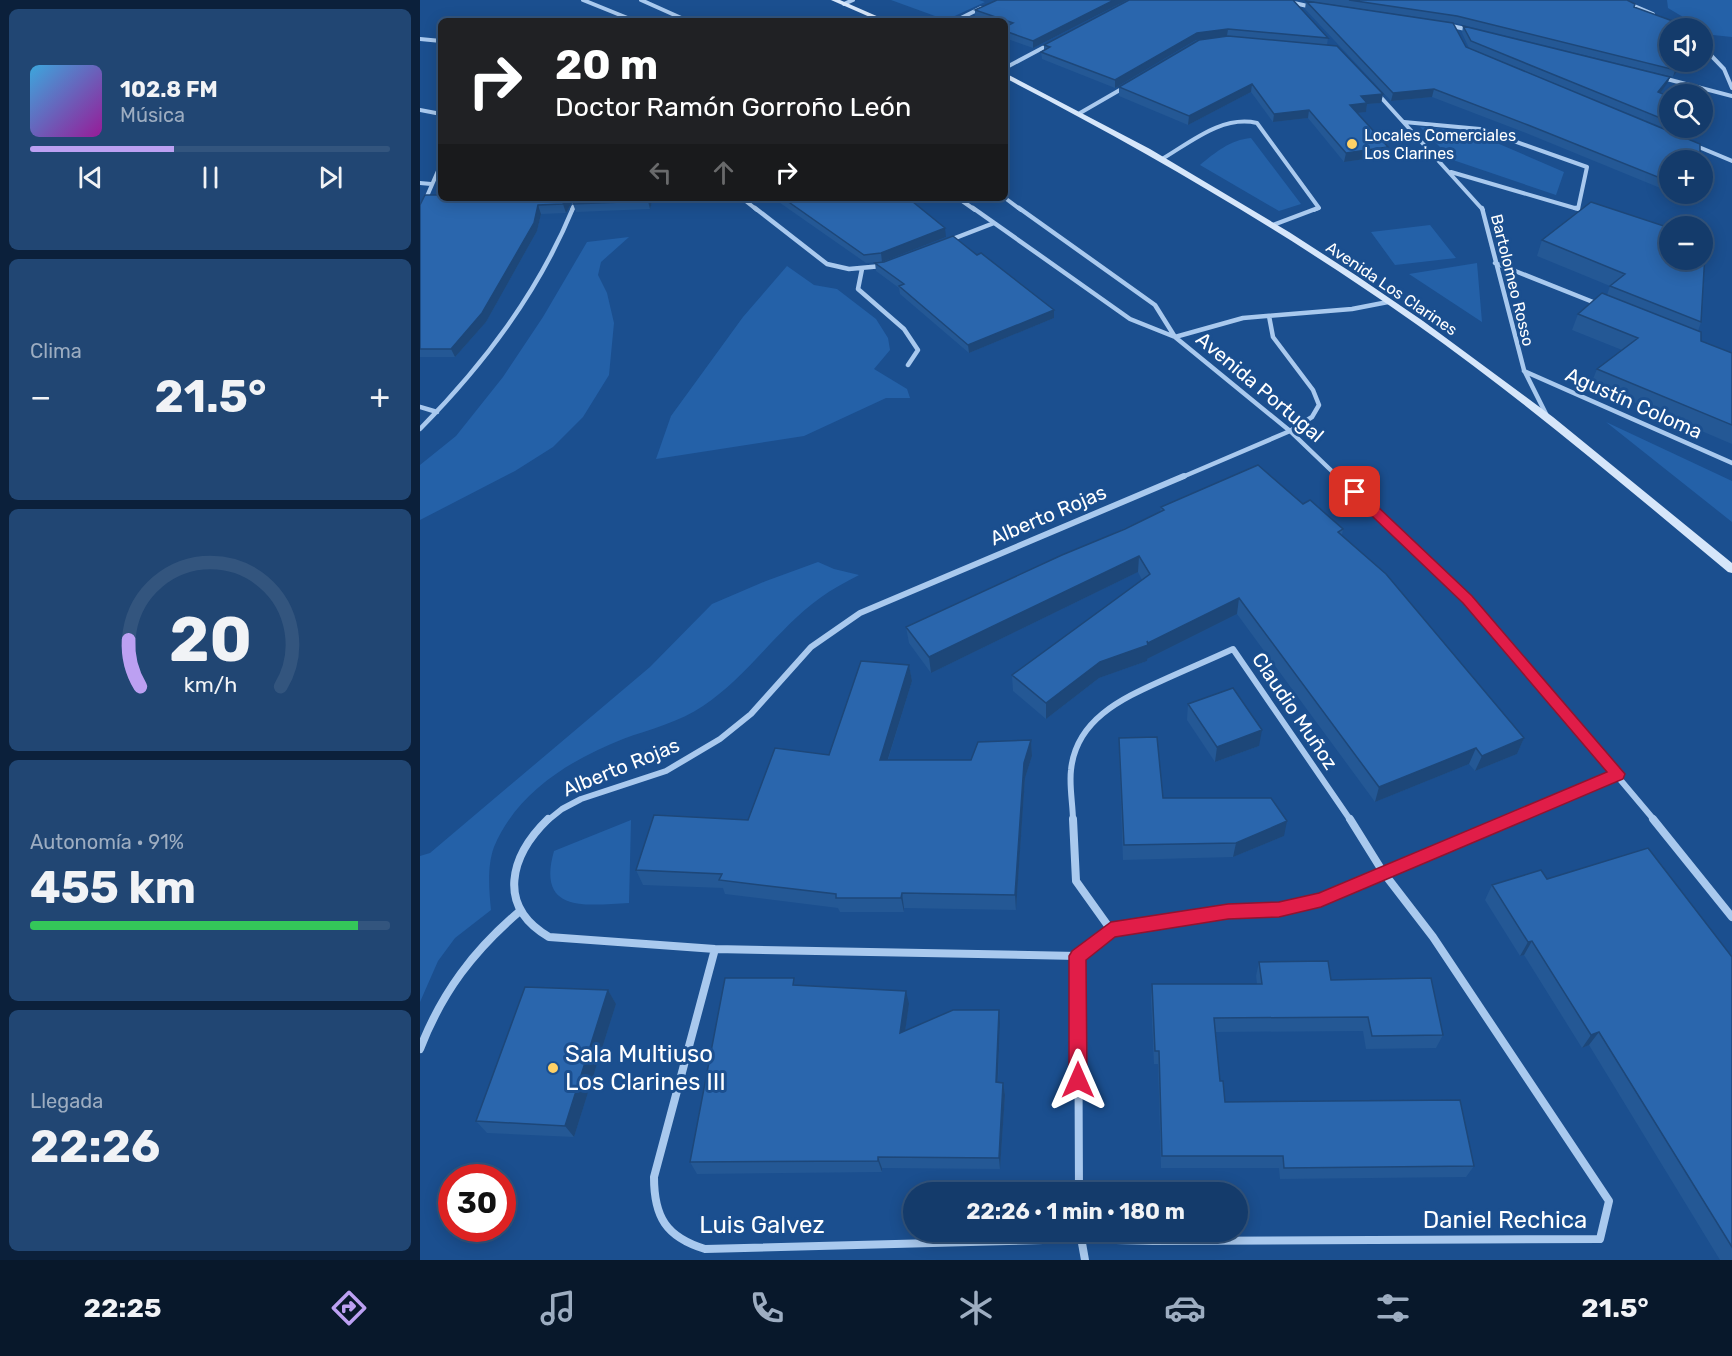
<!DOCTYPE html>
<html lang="es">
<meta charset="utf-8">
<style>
:root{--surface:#143b6b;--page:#214673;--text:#f1f3f6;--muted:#9dadc1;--line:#33557e;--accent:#bca0f2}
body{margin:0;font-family:Rubik,sans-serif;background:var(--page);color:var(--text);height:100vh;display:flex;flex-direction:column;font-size:22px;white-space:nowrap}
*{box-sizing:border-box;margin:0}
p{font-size:20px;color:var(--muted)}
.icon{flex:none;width:33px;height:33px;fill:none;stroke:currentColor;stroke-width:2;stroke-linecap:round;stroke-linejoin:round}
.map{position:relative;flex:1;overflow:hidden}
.sheet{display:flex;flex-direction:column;gap:9px;padding:9px;background:#0b203b;width:420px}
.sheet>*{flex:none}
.guide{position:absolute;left:18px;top:18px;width:570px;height:183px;border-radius:9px;box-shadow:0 3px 15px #0003,0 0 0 2px var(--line);background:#202124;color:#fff;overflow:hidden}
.controls{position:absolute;left:1239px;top:18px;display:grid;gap:12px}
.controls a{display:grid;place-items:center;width:54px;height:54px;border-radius:50%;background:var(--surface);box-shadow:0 3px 15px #0003,0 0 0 2px var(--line);font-size:30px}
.speed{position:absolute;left:18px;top:1164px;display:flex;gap:12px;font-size:30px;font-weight:700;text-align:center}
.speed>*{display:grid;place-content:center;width:78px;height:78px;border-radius:50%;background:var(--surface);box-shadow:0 3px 15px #0003,0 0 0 2px var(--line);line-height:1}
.speed .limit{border:9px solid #d22;background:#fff;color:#111}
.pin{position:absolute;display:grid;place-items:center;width:51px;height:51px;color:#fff;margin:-26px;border-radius:12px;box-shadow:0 3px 9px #0006}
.me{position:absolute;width:66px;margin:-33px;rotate:0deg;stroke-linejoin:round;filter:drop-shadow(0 0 4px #0008)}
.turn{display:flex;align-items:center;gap:21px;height:126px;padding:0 18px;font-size:27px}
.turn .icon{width:78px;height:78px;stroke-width:2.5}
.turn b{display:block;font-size:42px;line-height:51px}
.lanes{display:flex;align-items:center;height:57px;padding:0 18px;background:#0003;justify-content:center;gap:30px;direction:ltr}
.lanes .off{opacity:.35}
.big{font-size:45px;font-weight:700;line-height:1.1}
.sheet .widget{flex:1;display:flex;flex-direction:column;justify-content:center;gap:9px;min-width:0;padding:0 21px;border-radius:9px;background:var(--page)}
.sheet .dial{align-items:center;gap:0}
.dial svg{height:156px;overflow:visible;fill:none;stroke:var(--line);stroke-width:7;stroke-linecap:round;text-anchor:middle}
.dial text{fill:var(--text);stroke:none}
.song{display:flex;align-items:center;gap:18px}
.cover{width:72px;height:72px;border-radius:9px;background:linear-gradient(135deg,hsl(200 70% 55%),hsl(300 70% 35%))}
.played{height:6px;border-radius:3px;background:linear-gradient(90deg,var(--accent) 40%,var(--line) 40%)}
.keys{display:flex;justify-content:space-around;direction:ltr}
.heat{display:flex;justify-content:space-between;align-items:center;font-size:33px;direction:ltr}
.charge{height:9px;border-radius:4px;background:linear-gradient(90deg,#34c759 91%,var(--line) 0)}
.trip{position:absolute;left:483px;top:1182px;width:345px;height:60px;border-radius:30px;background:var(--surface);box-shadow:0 3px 15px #0003,0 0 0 2px var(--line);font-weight:700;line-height:60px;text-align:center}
.tab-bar{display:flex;height:96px;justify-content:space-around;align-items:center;background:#08182b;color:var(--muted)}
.tab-bar .icon{width:42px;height:42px}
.tab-bar .active{color:var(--accent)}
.tab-bar b{font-size:27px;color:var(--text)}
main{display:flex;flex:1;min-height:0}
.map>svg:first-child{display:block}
.green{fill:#2461a8}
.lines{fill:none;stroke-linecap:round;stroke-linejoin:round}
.street-far3{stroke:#a9c9ee;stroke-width:4}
.street-far2{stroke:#a9c9ee;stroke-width:4.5}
.street-far1{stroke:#a9c9ee;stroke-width:6}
.street{stroke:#a9c9ee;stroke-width:8}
.secondary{fill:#d6e6fa;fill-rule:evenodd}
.wall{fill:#245895}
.shaded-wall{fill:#1d4779}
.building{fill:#2a66ad;stroke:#1d4779;stroke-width:1.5}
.route{fill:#e11d48;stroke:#92132f;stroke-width:1.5}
.poi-dot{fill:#ffd166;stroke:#1b4f8f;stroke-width:2}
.labels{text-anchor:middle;stroke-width:6;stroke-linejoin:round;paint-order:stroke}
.far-poi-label{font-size:16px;fill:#fff;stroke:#1b4f8f;text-anchor:start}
.far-street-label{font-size:16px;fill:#fff;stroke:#1b4f8f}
.street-label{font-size:20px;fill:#fff;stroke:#1b4f8f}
.near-poi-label{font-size:24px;fill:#fff;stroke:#1b4f8f;text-anchor:start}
.near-street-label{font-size:24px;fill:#fff;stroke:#1b4f8f}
</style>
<main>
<section class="sheet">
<div class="widget">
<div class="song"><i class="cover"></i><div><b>102.8 FM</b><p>Música</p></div></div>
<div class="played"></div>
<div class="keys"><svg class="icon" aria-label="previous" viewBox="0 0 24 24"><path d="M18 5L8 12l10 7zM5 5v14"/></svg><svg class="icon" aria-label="pause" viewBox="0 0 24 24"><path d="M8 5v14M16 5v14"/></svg><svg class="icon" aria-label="next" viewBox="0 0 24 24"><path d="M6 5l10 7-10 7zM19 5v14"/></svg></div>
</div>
<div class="widget"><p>Clima</p>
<div class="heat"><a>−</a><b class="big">21.5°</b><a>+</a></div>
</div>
<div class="widget dial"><svg viewBox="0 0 100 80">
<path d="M14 69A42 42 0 1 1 86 69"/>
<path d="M14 69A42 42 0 0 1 8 45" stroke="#bca0f2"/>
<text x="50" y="56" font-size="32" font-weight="700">20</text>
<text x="50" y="72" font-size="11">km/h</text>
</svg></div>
<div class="widget"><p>Autonomía · 91%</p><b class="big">455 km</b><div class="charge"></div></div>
<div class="widget"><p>Llegada</p><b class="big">22:26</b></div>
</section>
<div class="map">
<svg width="1312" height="1260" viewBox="0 0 1312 1260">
<rect width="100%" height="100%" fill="#1b4f8f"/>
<path class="green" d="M471,0H559L565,2L526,20Z
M1247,0H1312V37L1293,35L1248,8Z
M1000,127L1049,131L1144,172L1136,195L1033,160Z
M831,138L881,204L859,211L780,165C796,152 810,140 831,138Z
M1010,225L1036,258L975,265L951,232Z
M209,237L181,262L178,275L187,293L194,323L189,375L163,417L133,447L95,471L0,520V465L36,436L83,377L123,317L167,242Z
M1057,263L1062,322L989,274Z
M367,266L394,285L417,289L456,319L468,338L470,350L454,369L487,389L490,398H466L384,436L236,459L251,416L323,317Z
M1186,422L1312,481V522Z
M398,562L414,569L439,575C426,582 412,589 400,598C357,629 328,676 283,706C260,722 230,729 203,739C150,760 97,792 74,847C67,866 69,890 71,910L35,938L18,961L0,1002V856L10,853L230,667L292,604L346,581Z
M211,820L209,903C167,905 116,914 134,851Z"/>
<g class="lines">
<path class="street-far3" d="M163,0L215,21
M221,0L268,21
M1200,0L1233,14
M874,3L892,7
M424,4L433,0
M535,21L561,8
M1027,25L1050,30
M0,39L21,41
M1282,46L1304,69L1312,88
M585,68L630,44
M1243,78L1312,96
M957,93L1063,210
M0,110L21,114
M660,113L705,87
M984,122L1060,129L1167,167L1158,209L1031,172
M1274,145L1312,161
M742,159C771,142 802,115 837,123L899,208L894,210
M0,183L11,184
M322,198L337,210
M538,198L555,210
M585,198L601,210
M1,210L21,164
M152,210L157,198"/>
<path class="street-far2" d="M335,208L407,264L429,269L462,266
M553,208L710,319L755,337
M599,208L735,305L755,337L870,431L919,478
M1062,208L1104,370L1128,418
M1155,208H1158
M0,212L2,208
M853,225L898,208
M530,240L574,223
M1075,263L1178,304
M442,269L438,289L484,329L498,350L488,365
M755,337L823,318L932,309L968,302
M1104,371L1312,463
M0,407L17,412
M0,429C64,364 118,293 153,208
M760,478L870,431L892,417L899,405L893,390L853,337L849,316"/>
<path class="street-far1" d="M918,476L1048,599L1235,821
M127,821L142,809L161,799L246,771L300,739L331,714L391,647L440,613L764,476
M653,821C653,805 649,786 651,770C656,720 701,699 741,681C765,670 789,660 813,649L931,821
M1087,821L1197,774"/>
<path class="street" d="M128,819C90,856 76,906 129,937L295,949L658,956
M653,819L656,881L691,930
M1233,819L1312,917
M295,949L234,1177C234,1217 246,1237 285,1249L660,1239L733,1241L1180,1239L1189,1201L1013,937L963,872L930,819
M0,1049C22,992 54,950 100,911
M659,1192L658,956L691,930L808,911L859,909L901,900L1091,819
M660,1232L665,1260"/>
<path class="secondary" d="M411,0H420L468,21H459Z
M585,73L730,149L869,232L937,276L1003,321L1133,417L1312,563V573L1308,572C1206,487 1105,401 996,324C865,232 727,151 585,78Z"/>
</g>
<path class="wall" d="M577,0H707L613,48L585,38V21H566L555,17V10Z
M709,0L908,38L907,45L963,94L961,103L947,104L946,112L937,113L968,147L966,156L924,162L888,118L853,122L831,92L768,125L699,96V87L808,36L776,40L695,88L622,59L621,52L624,51V45Z
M882,0H1207L1214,7L1250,62H1264L1253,77L1035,23Z
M886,1L1250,160V192L1106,133L1012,97L971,101L885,9Z
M1043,26L1250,77L1247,84L1240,93L1250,97V128H1254L1249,130L1049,48L1042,33Z
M1253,194H1280V195L1277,203Z
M21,198H154L146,213L121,214L117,231L66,322L35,357H0V205Z
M156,198H233L230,209L156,212L153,204Z
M353,198H488L526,237L462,262L446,263Z
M1171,202L1281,322L1278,331L1281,341L1312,353V444L1171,384L1177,369L1202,350L1152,330L1158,314L1187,295L1190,286L1117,256L1122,240Z
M455,263L634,310V318L549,353L480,294L479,288L456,271Z
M883,504L923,529L922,535L1104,738L1097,754L1055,771L1049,764L955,802L817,614L727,659V658V661L679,678L626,719L593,691L592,675L722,580L718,572L511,673L489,643L486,627L740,512L741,507Z
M489,665L492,681L468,760H551L611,740L612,756L605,778L596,910L484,908V912H420L418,908L305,894L303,888L223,885L216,870L328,820L409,755Z
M768,704L839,746L795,762L767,720Z
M699,738L743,798L864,836L813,857L703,860L699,753Z
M1127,879L1312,957V1260H1300L1169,1045L1162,1048L1104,955L1100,956L1065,900L1072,885Z
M839,962L911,980L1023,1035L1016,1048L946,1049L943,1031L796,1032L800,1081L805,1102L1054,1166L1046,1177L860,1179L859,1168H741L738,1064H734L731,998L732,984H837L836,976Z
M376,985L489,1004L485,1031L580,1024L578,1082L583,1083L585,1095L580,1169L462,1168V1172L277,1174L270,1162Z
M188,990L196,1004L154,1137L67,1133L56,1121Z"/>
<path class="shaded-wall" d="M694,0H707L613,48V41Z
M808,29L807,36L776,40L695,88V80L777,33Z
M1261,62H1264L1253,77L1255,70Z
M1250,77L1247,84L1235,100L1238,92Z
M832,84L831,92L768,125L769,116Z
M1014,89L1012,97L971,101L973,93Z
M963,94L961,103L947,104L946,112L928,114L930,105L941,96Z
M889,110L888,118L853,122L854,114Z
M968,147L966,156L924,162L926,153Z
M147,198H154L146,213L143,204Z
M229,198H233L230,209L228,201Z
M118,205L121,214L117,231L66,322L35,357L31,349Z
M525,228L526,237L462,262L461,253Z
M634,310V318L549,353L548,345Z
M719,556L718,572L511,673L509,657Z
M819,598L817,614L727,659L728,643Z
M728,645L727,661L679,678L626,719V703L680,662Z
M489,665L492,681L463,775L460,760Z
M842,730L839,746L795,762L797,747Z
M1104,738L1097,754L1055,771L1062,756Z
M611,740L612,756L605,778L596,910L595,895L604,763Z
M1056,748L1049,764L955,802L959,787Z
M867,821L864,836L813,857L816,843Z
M482,893L484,908V912L481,898Z
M1112,941L1104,955L1100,956L1108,942Z
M188,990L196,1004L154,1137L145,1126Z
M486,991L489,1004L483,1046L480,1033Z
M579,1010L580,1024L577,1095L576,1082Z
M1179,1032L1169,1045L1162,1048L1171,1035Z
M583,1083L585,1095L580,1169L579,1158Z
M458,1157L462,1168V1172L458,1161Z"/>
<path class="building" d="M577,0H694L613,41L585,31V27L593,23L555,10Z
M709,0H873L908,38L808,29L777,33L695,80L621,52L630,47L624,45Z
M929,0H1207L1215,4L1214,7L1272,28H1250V62H1261L1255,70L1037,16Z
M886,1L1033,23L1046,47L1280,144V160H1250V182L1108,125L1014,89L973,93Z
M1043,26L1250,77L1238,92L1250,97V122L1051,41Z
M808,36L917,46L963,94L941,96L947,103L930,105L968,147L926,153L889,110L854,114L832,84L769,116L699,87L779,40Z
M21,190V198H147L143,204L118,205L114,223L62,313L31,349H0V205L5,195H18Z
M156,198H229L228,201L153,204Z
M363,198H488L525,228L461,253L444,255Z
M1171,202L1250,228V260H1282V240L1285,253L1281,322L1190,286L1205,274L1122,240Z
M533,236L557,255L561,253L634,310L548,345L479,286L484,284L455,263L464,262Z
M1182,293L1281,332V341L1312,353V425L1177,369L1218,338L1158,314Z
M838,465L883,504L890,500L923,529L918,532L966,574L1104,738L1062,756L1056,748L959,787L819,598L728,643L727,641L728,645L680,662L626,703L592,675L730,574L719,556L509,657L486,627L642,555L705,529L744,510L741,507Z
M441,661L489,665L460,760H551L558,742L611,740L604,763L595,895L482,893L481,898H416V894L299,880L302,874L216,870L234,815L328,820L355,748L409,755Z
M813,688L842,730L797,747L768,704Z
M737,737L743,798H851L867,821L816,843L704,845L699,738Z
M1228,848L1312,957V1247L1179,1032L1171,1035L1112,941L1108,942L1072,885L1121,870L1127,879Z
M908,961L911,980L1011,978L1023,1035L952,1036L948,1017L794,1018L800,1081H803L805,1102L1040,1100L1054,1166L864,1168L863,1156H742L739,1051H735L732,984H842L839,962Z
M305,978H374L373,985L486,991L480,1033L533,1010H579L576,1082L583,1083L579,1158L458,1157V1161L270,1162Z
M105,987L188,990L145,1126L56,1121Z"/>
<path class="route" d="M935,488L939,489L1052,596L1205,774L1203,779L901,907L859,917L808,919L695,937L666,960L667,1080L664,1086L658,1088L652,1086L649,1080V956L652,951L691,922L808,904L859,902L899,893L1187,772L1043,603L930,495L929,492Z"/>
<g class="poi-dot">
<circle cx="932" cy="144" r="6"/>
<circle cx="133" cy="1068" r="6"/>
</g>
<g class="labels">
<g class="far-poi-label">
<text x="944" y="141">Locales Comerciales<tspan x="944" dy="18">Los Clarines</tspan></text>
</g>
<g class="far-street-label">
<text transform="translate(1093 280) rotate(76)" y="6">Bartolomeo Rosso</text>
<text transform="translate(972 288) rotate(34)" y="6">Avenida Los Clarines</text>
</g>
<g class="street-label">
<text transform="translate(840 387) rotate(40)" y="7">Avenida Portugal</text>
<text transform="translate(1214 403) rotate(24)" y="7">Agustín Coloma</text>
<text transform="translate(628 515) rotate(-23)" y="7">Alberto Rojas</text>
<text transform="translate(875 711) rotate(56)" y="7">Claudio Muñoz</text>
<text transform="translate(201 767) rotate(-22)" y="7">Alberto Rojas</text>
</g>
<g class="near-poi-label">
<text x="145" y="1062">Sala Multiuso<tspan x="145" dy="28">Los Clarines III</tspan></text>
</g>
<g class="near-street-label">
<text x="1085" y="1228">Daniel Rechica</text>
<text x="342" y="1233">Luis Galvez</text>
</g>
</g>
</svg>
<div class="controls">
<a><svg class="icon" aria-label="sound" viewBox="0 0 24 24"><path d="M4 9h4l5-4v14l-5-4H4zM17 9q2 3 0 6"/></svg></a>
<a><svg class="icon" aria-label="search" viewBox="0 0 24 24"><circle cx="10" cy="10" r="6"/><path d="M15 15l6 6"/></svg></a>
<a>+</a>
<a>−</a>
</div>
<div class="speed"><div class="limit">30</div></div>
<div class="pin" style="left:935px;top:492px;background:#d93025"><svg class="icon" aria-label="arrive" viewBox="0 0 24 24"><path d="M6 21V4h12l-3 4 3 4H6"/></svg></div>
<svg class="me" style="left:658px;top:1080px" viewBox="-20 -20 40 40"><path d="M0-17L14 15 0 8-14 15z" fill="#e11d48" stroke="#fff" stroke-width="4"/></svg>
<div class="trip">22:26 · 1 min · 180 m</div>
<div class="guide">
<div class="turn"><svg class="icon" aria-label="right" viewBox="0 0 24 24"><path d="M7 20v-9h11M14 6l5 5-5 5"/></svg><div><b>20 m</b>Doctor Ramón Gorroño León</div></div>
<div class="lanes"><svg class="icon off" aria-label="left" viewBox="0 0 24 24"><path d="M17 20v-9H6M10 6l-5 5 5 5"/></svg><svg class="icon off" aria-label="ahead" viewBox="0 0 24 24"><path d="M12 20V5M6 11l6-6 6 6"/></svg><svg class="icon" aria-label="right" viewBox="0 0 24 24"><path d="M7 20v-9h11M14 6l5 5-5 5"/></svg></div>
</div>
</div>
</main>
<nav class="tab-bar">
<b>22:25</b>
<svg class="icon active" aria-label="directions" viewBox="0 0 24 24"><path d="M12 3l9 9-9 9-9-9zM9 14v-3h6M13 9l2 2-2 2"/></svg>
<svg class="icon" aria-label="music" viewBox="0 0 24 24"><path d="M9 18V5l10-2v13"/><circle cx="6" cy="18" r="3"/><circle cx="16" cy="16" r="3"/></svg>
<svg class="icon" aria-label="phone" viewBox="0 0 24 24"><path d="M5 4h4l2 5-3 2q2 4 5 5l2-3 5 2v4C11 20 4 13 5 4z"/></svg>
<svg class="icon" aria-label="climate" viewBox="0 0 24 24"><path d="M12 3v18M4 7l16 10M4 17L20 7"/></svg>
<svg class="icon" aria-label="car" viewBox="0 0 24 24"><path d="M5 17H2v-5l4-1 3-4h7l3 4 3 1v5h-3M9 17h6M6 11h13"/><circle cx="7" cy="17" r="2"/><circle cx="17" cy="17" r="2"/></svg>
<svg class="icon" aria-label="filters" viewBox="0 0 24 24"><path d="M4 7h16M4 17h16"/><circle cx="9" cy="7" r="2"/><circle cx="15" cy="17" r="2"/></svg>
<b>21.5°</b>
</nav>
